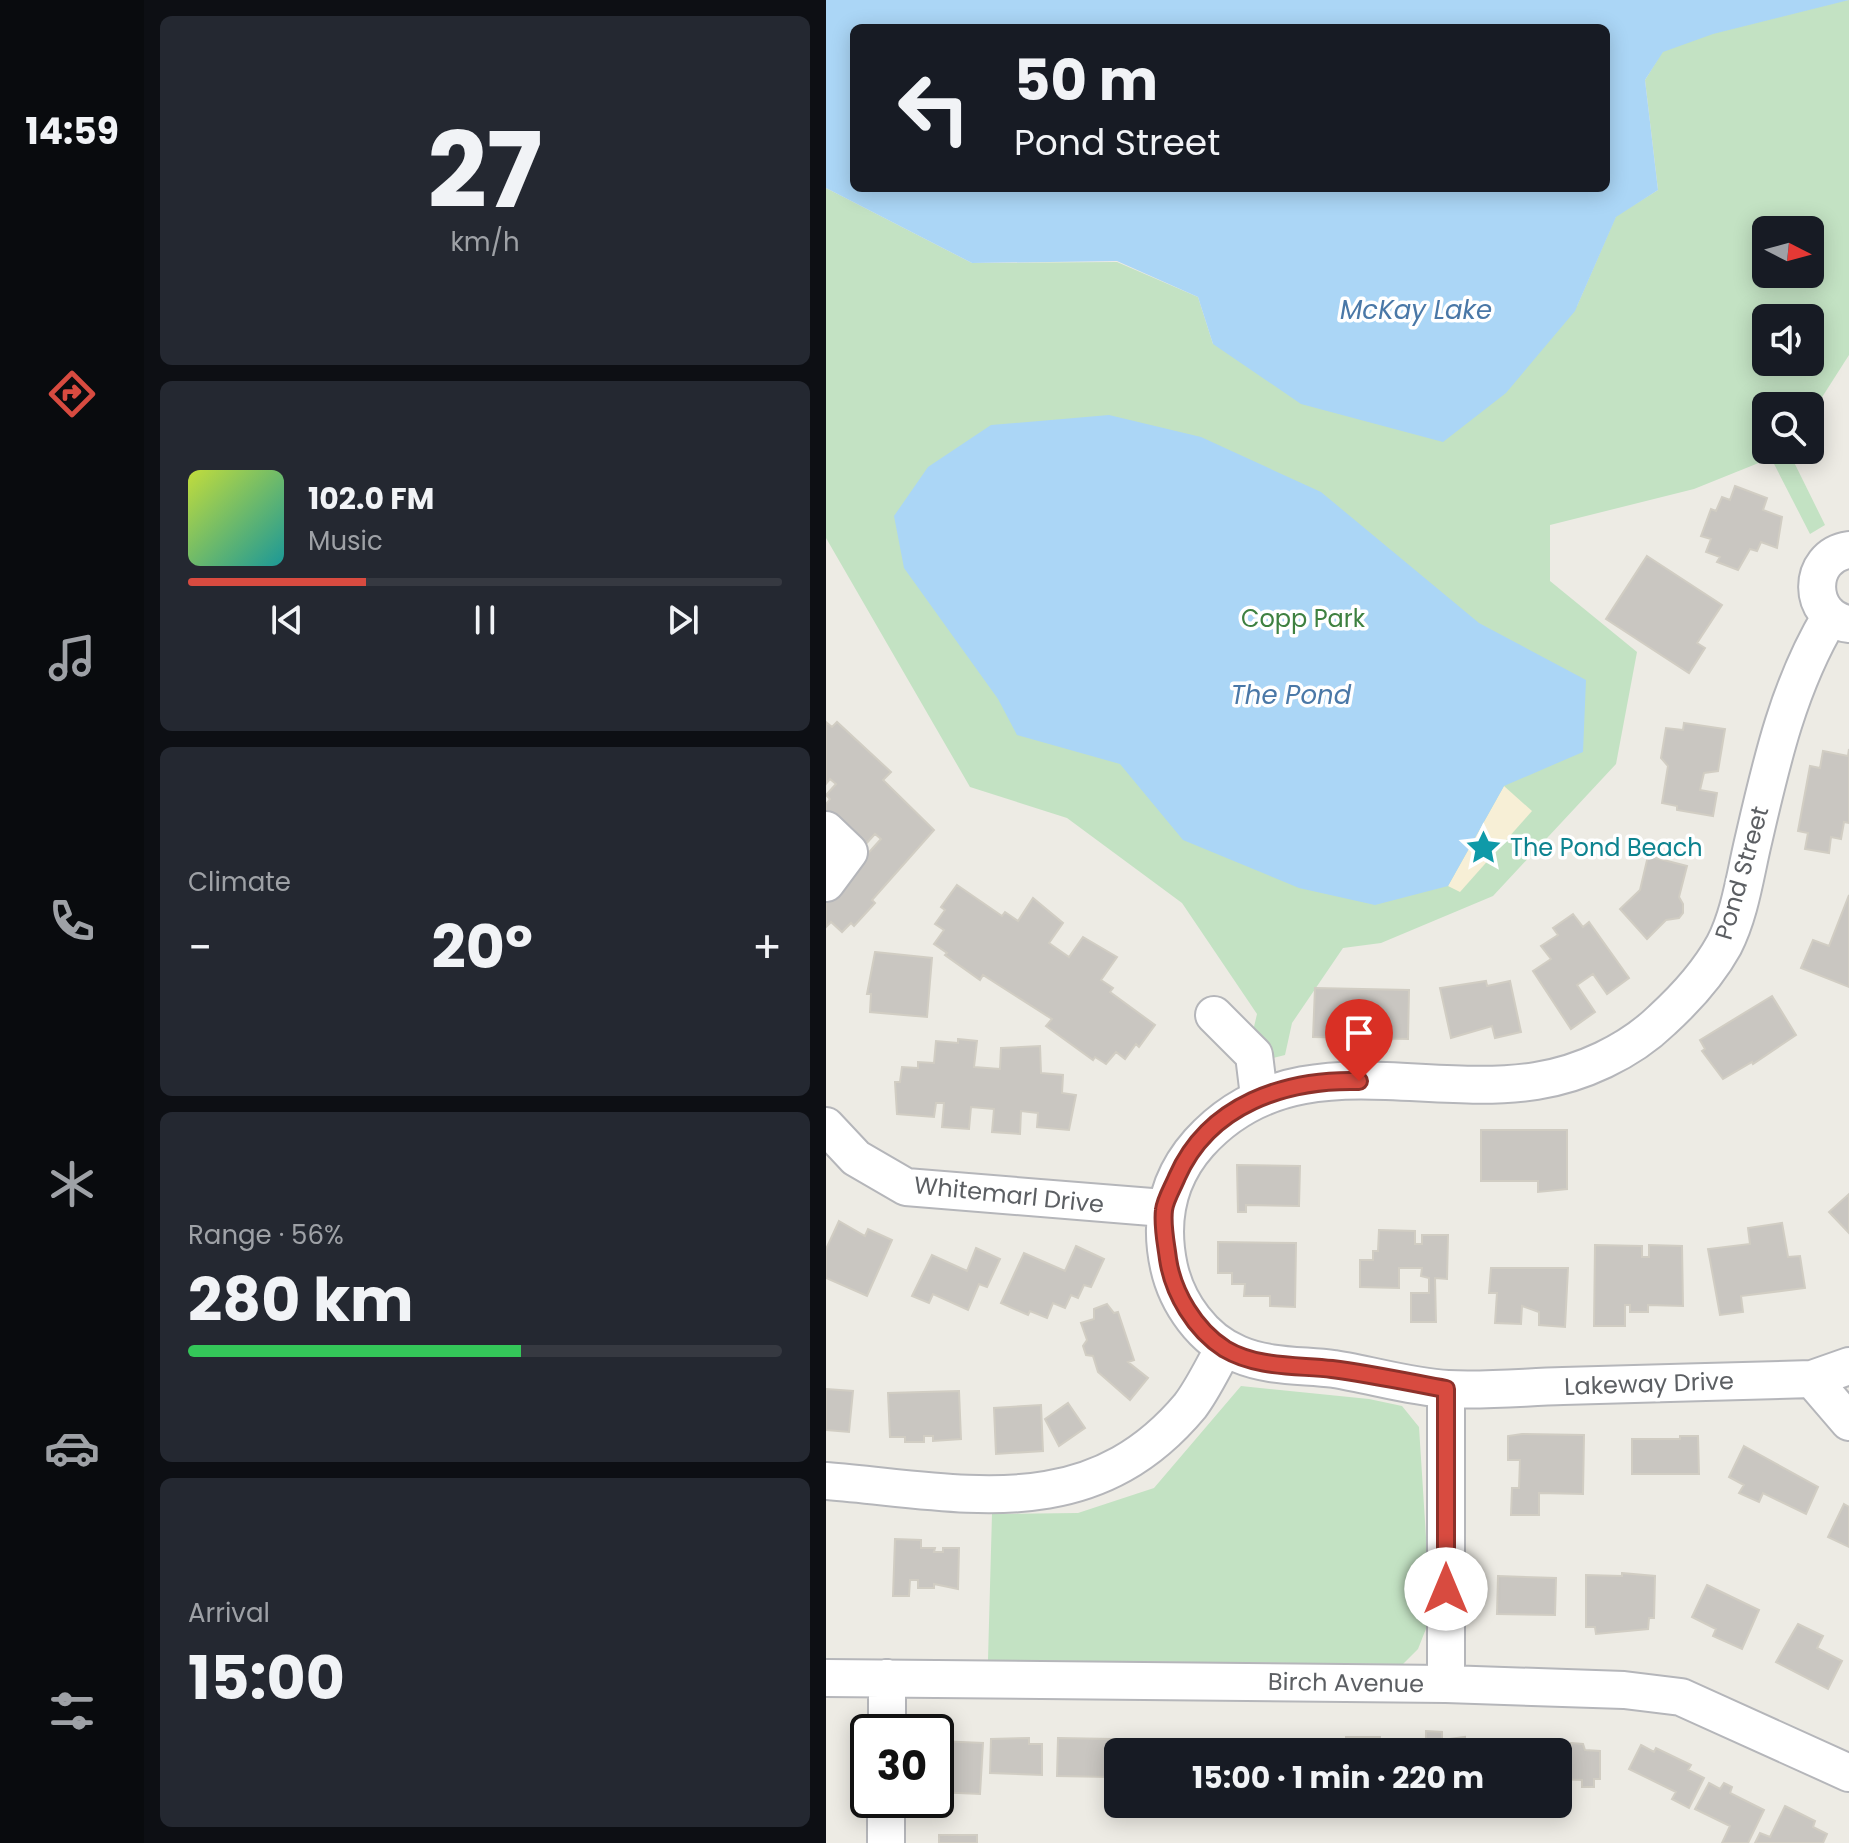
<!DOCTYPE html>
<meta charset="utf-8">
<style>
:root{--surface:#171b24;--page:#242831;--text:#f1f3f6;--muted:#9ea1a6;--line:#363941;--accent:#d84b40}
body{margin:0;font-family:Poppins,sans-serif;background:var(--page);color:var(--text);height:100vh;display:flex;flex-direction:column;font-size:30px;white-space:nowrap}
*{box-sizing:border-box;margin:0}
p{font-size:26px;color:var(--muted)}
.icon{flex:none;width:44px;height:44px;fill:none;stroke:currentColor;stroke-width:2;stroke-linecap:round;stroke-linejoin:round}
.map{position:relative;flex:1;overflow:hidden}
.details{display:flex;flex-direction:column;gap:16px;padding:16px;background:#0d0f14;width:682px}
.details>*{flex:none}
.banner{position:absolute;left:24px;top:24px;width:760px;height:168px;border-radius:12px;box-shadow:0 4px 20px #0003;background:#171b24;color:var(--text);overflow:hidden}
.needle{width:52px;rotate:96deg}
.controls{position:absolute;left:926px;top:216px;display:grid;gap:16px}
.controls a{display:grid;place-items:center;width:72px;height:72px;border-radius:12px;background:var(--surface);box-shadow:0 4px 20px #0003;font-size:40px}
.speed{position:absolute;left:24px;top:1714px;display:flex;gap:16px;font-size:40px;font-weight:700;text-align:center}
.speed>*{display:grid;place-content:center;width:104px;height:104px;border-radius:50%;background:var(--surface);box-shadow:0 4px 20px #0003;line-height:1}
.speed .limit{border:4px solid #111;border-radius:12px;background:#fff;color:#111}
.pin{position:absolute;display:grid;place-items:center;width:68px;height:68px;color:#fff;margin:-82px -34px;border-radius:50% 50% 50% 0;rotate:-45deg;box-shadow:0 0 8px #0007}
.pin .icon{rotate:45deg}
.me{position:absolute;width:88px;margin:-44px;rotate:0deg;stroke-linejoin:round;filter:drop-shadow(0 0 6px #0008)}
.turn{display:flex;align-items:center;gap:28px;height:168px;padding:0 32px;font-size:36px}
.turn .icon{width:104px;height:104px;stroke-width:2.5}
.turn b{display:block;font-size:56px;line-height:68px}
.big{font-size:60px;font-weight:700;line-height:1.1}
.details .widget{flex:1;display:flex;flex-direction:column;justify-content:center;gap:12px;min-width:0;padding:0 28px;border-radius:12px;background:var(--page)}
.details .dial{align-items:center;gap:0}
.dial b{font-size:104px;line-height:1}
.song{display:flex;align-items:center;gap:24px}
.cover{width:96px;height:96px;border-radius:12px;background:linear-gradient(135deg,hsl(70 70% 55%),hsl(180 70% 35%))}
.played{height:8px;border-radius:4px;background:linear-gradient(90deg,var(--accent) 30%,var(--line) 30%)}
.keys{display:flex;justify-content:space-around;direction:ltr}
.heat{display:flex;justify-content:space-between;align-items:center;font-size:44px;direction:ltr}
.charge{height:12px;border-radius:6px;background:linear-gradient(90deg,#34c759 56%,var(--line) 0)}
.trip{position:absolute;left:278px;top:1738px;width:468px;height:80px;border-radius:12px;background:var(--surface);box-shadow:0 4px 20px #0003;font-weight:700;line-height:80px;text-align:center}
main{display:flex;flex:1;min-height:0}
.tabs{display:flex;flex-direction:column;width:144px;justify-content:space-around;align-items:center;background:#090b0e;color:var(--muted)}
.tabs .icon{width:56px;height:56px}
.tabs .current{color:var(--accent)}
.tabs b{font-size:36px;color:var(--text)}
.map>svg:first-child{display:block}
.green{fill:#c3e2c3;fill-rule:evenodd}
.sand{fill:#f7efd6}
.water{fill:#abd6f6;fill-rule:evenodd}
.building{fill:#c9c6c1;stroke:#d1cdc3;stroke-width:2}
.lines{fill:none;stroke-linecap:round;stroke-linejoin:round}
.minor-casing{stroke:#b5b6ba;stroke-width:40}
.minor{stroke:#fff;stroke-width:36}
.route-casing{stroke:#8c312a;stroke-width:20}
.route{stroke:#d84b40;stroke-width:14}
.labels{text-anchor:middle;stroke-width:7;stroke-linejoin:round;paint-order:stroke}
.park-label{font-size:24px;fill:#3e8141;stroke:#fff}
.culture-label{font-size:24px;fill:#0d838f;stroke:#fff;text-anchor:start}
.street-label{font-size:24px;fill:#5c5f63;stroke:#fff}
.water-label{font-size:26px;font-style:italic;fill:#4a78a7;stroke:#fff}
</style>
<main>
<nav class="tabs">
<b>14:59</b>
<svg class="icon current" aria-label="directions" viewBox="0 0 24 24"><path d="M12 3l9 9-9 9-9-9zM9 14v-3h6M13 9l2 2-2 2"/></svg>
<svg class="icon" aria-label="music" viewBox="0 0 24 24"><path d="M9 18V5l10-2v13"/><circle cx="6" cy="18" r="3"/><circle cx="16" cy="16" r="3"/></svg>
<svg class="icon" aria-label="phone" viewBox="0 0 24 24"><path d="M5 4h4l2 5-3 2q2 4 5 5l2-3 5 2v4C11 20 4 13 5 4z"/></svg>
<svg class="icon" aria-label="climate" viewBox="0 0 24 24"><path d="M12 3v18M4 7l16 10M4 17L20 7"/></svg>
<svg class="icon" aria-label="car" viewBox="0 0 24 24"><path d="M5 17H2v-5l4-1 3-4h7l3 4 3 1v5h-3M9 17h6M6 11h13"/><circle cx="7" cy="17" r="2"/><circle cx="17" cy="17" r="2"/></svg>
<svg class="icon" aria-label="filters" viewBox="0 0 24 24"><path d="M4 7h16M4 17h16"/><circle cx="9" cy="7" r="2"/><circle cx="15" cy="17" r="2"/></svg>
</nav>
<section class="details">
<div class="widget dial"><b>27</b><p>km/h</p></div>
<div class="widget">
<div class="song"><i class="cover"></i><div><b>102.0 FM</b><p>Music</p></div></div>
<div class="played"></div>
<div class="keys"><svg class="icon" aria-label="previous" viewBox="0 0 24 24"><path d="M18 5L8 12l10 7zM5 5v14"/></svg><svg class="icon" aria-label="pause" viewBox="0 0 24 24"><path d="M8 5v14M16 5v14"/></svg><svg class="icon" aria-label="next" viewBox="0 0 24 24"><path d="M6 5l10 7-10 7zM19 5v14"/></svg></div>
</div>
<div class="widget"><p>Climate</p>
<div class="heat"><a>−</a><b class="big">20°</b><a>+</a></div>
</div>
<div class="widget"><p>Range · 56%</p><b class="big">280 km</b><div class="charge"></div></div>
<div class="widget"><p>Arrival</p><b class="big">15:00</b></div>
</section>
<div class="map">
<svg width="1023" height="1843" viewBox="0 0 1023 1843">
<rect width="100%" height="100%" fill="#edebe4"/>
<path class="green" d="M1023,0V355L984,416V406H940V450H962L999,525L984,534L945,458L868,489L724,525V581L811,652L790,764L667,896L555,943L517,948L466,1023L459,1055L419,1065L431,1014L356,903L241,818L144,787L0,538V188L146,263L291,262L372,297L387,344L751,306L790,216L832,190L819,80L832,59V25ZM940,230H984V274H940ZM940,318H984V362H940Z
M415,1386L543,1399L576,1406L593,1427L605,1616L592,1649L577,1664L162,1660L166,1514L252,1513L328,1488Z"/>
<path class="sand" d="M678,786L706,811L634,892L622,886Z"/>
<path class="water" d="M0,0H1023L887,34L837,52L819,80L832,190L790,217L749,311L680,393L617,442L475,404L387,344L372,297L291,261L146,263L0,188ZM28,28H780V188H28Z
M283,415L375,437L495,492L653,623L760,680L757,752L678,786L622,886L549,905L473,888L357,840L294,764L191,735L172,699L78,568L68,516L102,467L165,425Z"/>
<path class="building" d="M909,486L941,498L937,510L956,517L951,548L935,542L931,551L924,549L912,570L891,562L894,557L880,552L885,539L875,536L885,509L890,511L896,497L904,500Z
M821,556L896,605L871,643L879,648L863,673L780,619Z
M0,722L6,727L11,722L65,772L57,780L108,830L46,900L49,903L28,926L25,923L16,932L5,922L0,927V900L55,839L49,834L37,847L0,814V804L4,799L0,795L10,784L4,779L0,784Z
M858,723L899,729L892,771L878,773L874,790L891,793L887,816L851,810V806L836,803L842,766L835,758L840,728L857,730Z
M1023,749V823L1018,822L1015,839L1005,837L1003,853L979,849L982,833L972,831L984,766L994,768L997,751L1022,756Z
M822,856L861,866L853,897L857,904V913L853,918L840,920L821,939L794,909L814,890Z
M131,885L176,916L179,912L192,921L207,898L237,923L223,943L243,957L257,937L291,957L275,980L287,988L284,992L329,1025L313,1047L310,1044L299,1059L290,1052L280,1064L269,1057L267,1060L220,1026L226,1019L157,975L154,980L119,955L121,953L108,944L118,930L109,924L119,910L115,907Z
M1023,895V987L975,968L987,940L1003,946Z
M747,914L757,927L763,922L803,978L781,994L767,974L751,985L769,1012L745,1029L707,971L725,959L715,946L732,935L727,928Z
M49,952L106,958L101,1017L44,1012L45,994H41Z
M660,981L661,986L684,981L695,1032L669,1038L666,1026L625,1038L614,988Z
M489,988L583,990L582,1039L487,1037Z
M946,996L970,1035L927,1064L926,1062L897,1079L876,1051L879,1049L874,1040Z
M132,1039L151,1041L148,1067L174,1069L175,1048L214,1046L215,1073L237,1075L236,1093L250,1095L243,1130L211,1127L212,1113L195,1111L194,1134L166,1132L168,1109L145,1107L143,1129L116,1127L118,1103H110L108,1117L71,1114L69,1082H74L76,1067L92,1068V1062L108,1063L110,1041L132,1043Z
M655,1130H741V1189L712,1192V1181H655Z
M411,1165L474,1166L473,1206L420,1205V1212H412Z
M1023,1194V1233L1003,1212Z
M13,1221L39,1236L42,1229L66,1240L41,1296L0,1278V1249Z
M956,1223L962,1257L974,1256L979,1288L915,1296L917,1312L894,1315L882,1249L924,1244L922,1228Z
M553,1230L589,1231V1244H596V1235H622L621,1279L609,1278L610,1322H585V1293H603V1278L595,1276L596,1268H573V1288L534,1287V1260H547V1251H552Z
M392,1242L470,1243L469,1307L444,1306V1296H418L419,1284H406V1273H392Z
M769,1245L816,1246V1257H823V1245L856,1246L857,1306L822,1305V1312H804V1305H799V1326H768Z
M250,1246L278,1259L265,1287L258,1285L252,1298L245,1295L239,1308L227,1303L221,1318L204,1311L202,1315L175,1303L198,1253L239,1271Z
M150,1248L174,1259L161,1287L153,1284L142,1310L107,1294L103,1303L86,1296L106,1255L141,1271Z
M665,1268H742L739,1327L713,1325V1312L696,1306L695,1324L669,1323L671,1293H663Z
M281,1304L288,1313L292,1312L308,1360L302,1362L322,1378L304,1400L272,1372L267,1356L260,1355L257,1346L261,1340L255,1323L268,1319V1309Z
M0,1389L27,1391L23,1432L0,1430Z
M133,1391L135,1439L107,1441V1436H98V1442H79V1437H64L62,1393Z
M242,1403L259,1428L233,1446L219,1419Z
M215,1405L217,1451L170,1454L168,1408Z
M696,1434L758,1435L757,1494L713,1493V1515H685L686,1488H693L694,1460H682V1436Z
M854,1436H872L873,1474H806V1439H854Z
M918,1446L992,1487L980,1514L937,1493L933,1502L913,1493L918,1485L903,1477Z
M1018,1504L1023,1507V1547L1002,1537Z
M69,1539L95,1540V1548H109L108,1552H117V1548H133L132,1589L108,1584V1588H92V1580H84L83,1596H67Z
M796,1573L829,1576L828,1618H823L822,1629L770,1634L769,1627H760V1575L796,1576Z
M672,1576L730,1578L729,1615L671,1614Z
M881,1585L933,1610L916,1649L887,1636L890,1629L866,1617Z
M972,1624L997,1636L991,1648L1016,1661L1002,1689L950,1662Z
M600,1731L616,1732V1740L639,1737V1752H591V1740H600Z
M520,1737H554V1752H508L520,1750Z
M203,1738V1744H216V1775L164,1773L165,1739Z
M232,1738L286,1739L285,1777L231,1776Z
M112,1741L157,1743L154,1794L110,1792Z
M668,1742L690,1747V1752H655V1747H668Z
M745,1743L757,1744L759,1750L774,1751V1779H768V1787H756V1780L732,1779V1752H722V1747H745Z
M380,1745L430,1746V1752H380Z
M815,1745L828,1752L830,1748L865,1765L862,1770L878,1778L863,1808L846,1799L850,1792L803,1769Z
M883,1783L894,1789L898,1783L906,1787L904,1793L938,1810L922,1843H896L904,1826L869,1809Z
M959,1806L989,1821L987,1827L1001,1834L997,1843H929L934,1833L944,1837Z
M113,1835H151V1843H113Z"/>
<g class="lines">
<defs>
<path id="minor" d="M1023,550C980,556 981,618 1023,624
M1004,617C962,687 945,764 927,842C919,876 914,914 898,945C882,974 860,998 836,1020C803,1052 755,1074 710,1081C592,1099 465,1041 373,1143C341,1179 333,1221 343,1267C351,1303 377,1340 412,1354C442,1367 475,1365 508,1369C546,1375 584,1387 622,1389C660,1391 699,1387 737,1386C820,1384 903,1381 986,1379L1023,1366
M0,830L23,852L0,883
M388,1015L428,1055L433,1096
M0,1126L30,1158L80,1187L338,1208
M986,1379L1023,1422
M620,1389V1684
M0,1481C137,1492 263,1527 364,1406C377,1389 387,1367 398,1348
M0,1678L620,1684L798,1690L855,1697L1023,1773
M61,1732V1678
M60,1843V1800"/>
</defs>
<use href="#minor" class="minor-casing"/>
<use href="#minor" class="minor"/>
</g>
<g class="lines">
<defs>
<path id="route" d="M533,1081C460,1079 383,1104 351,1177C347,1187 339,1200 338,1210C336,1226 340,1243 342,1259C347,1293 369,1330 399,1349C431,1368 471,1365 506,1369C544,1374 582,1382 620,1389V1589"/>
</defs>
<use href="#route" class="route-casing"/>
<use href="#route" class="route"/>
</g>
<defs>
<symbol id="sight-bare" viewBox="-9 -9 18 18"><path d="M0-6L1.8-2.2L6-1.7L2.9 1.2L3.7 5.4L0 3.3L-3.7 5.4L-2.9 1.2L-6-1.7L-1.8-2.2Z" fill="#0f9aa8" stroke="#fff" stroke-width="2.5" paint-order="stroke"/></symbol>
</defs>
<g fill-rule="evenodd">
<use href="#sight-bare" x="632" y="822" width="51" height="51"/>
</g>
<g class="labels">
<g class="park-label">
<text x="477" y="627">Copp Park</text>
</g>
<g class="culture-label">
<text x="684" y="856">The Pond Beach</text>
</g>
<g class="street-label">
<text transform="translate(916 873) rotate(-74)" y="8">Pond Street</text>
<text transform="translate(183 1195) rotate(6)" y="8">Whitemarl Drive</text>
<text transform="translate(823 1384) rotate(-2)" y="8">Lakeway Drive</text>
<text transform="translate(520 1683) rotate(1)" y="8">Birch Avenue</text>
</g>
<g class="water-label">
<text x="590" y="319">McKay Lake</text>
<text x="465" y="704">The Pond</text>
</g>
</g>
</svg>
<div class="controls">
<a><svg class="needle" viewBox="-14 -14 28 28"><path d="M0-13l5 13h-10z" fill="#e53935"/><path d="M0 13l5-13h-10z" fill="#9ea1a6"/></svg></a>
<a><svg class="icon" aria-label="sound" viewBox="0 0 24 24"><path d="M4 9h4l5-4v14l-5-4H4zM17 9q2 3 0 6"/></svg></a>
<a><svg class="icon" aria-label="search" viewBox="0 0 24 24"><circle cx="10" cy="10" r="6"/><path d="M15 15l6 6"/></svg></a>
</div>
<div class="speed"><div class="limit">30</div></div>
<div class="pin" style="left:533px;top:1081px;background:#d93025"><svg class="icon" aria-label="arrive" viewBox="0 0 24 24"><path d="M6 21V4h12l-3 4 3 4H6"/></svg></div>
<svg class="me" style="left:620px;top:1589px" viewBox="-20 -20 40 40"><circle r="19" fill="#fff"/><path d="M0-13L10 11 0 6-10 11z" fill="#d84b40"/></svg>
<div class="trip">15:00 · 1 min · 220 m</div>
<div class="banner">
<div class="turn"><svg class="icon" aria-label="left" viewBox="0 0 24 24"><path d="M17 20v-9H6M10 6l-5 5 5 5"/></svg><div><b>50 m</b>Pond Street</div></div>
</div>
</div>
</main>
